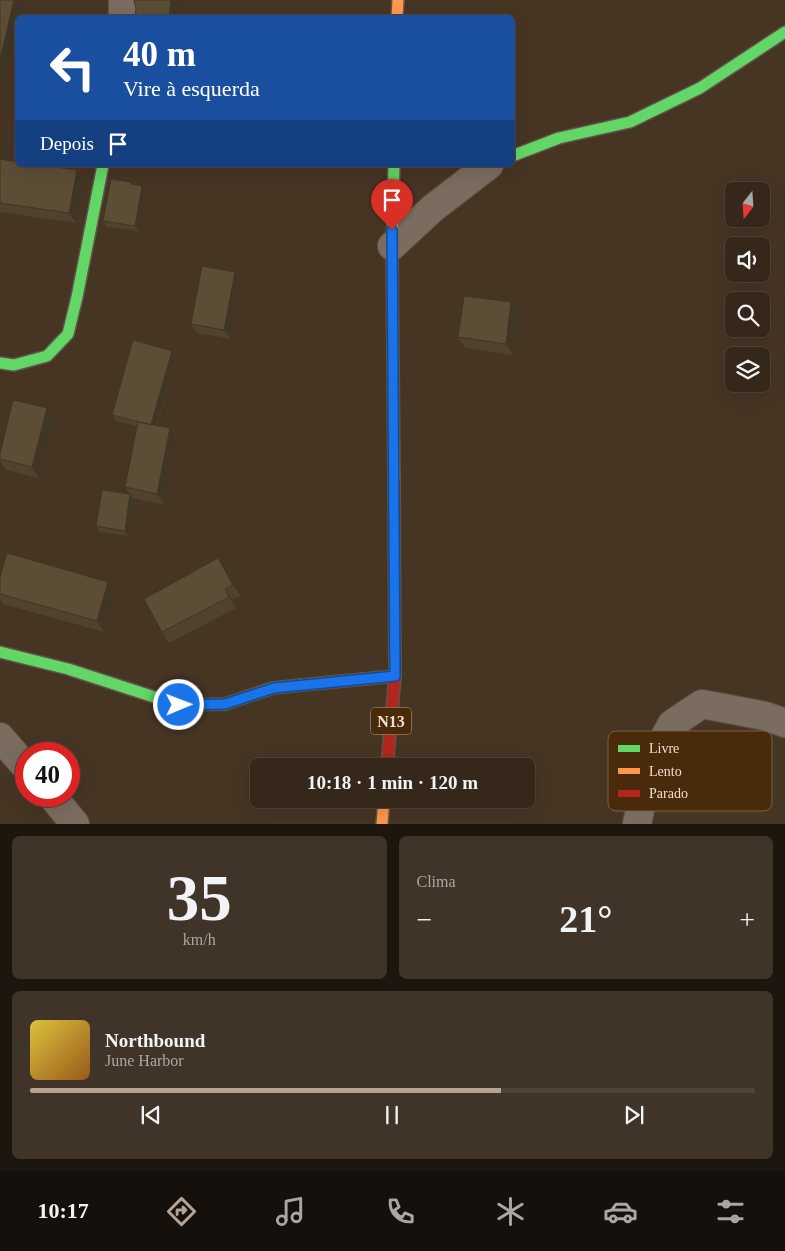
<!DOCTYPE html>
<html lang="pt">
<meta charset="utf-8">
<style>
:root{--surface:#35281b;--page:#403428;--text:#f1f3f6;--muted:#aaa6a3;--line:#4f443a;--accent:#b6a392}
body{margin:0;font-family:Georgia,serif;background:var(--page);color:var(--text);height:100vh;display:flex;flex-direction:column;font-size:19px;white-space:nowrap}
*{box-sizing:border-box;margin:0}
p{font-size:16px;color:var(--muted)}
.icon{flex:none;width:28px;height:28px;fill:none;stroke:currentColor;stroke-width:2;stroke-linecap:round;stroke-linejoin:round}
.map{position:relative;height:824px;overflow:hidden}
.details{display:flex;flex-direction:column;gap:12px;padding:12px;background:#1d160f;flex:1}
.details>*{flex:none}
.top-card{position:absolute;left:15px;top:15px;width:500px;height:152px;border-radius:8px;box-shadow:0 5px 20px #0002,0 0 0 1px var(--line);background:#1a4fa0;color:#fff;overflow:hidden}
.needle{width:32px;rotate:197deg}
.tools{position:absolute;left:725px;top:182px;display:grid;gap:10px}
.tools a{display:grid;place-items:center;width:45px;height:45px;border-radius:8px;background:var(--surface);box-shadow:0 5px 20px #0002,0 0 0 1px var(--line);font-size:25px}
.speed{position:absolute;left:15px;top:742px;display:flex;gap:10px;font-size:25px;font-weight:700;text-align:center}
.speed>*{display:grid;place-content:center;width:65px;height:65px;border-radius:50%;background:var(--surface);box-shadow:0 5px 20px #0002,0 0 0 1px var(--line);line-height:1}
.speed .limit{border:8px solid #d22;background:#fff;color:#111}
.pin{position:absolute;display:grid;place-items:center;width:42px;height:42px;color:#fff;margin:-51px -21px;border-radius:50% 50% 50% 0;rotate:-45deg;box-shadow:0 0 5px #0007}
.pin .icon{rotate:45deg}
.me{position:absolute;width:55px;margin:-28px;rotate:89deg;stroke-linejoin:round;filter:drop-shadow(0 0 4px #0008)}
.turn{display:flex;align-items:center;gap:18px;height:105px;padding:0 25px;font-size:22px}
.turn .icon{width:65px;height:65px;stroke-width:2.5}
.turn b{display:block;font-size:35px;line-height:42px}
.then{display:flex;align-items:center;height:48px;padding:0 25px;background:#0003;gap:10px;font-size:19px}
.big{font-size:38px;font-weight:700;line-height:1.1}
.details .card{flex:1;display:flex;flex-direction:column;justify-content:center;gap:8px;min-width:0;padding:0 18px;border-radius:8px;background:var(--page)}
.details .dial{align-items:center;gap:0}
.dial b{font-size:65px;line-height:1}
.song{display:flex;align-items:center;gap:15px}
.cover{width:60px;height:60px;border-radius:8px;background:linear-gradient(135deg,hsl(50 70% 55%),hsl(30 70% 35%))}
.played{height:5px;border-radius:2px;background:linear-gradient(90deg,var(--accent) 65%,var(--line) 65%)}
.keys{display:flex;justify-content:space-around;direction:ltr}
.heat{display:flex;justify-content:space-between;align-items:center;font-size:28px;direction:ltr}
.details .tiles{flex:1;display:grid;gap:12px;grid-template-columns:1fr 1fr}
.card:last-child{grid-column:span 2}
.trip{position:absolute;left:250px;top:758px;width:285px;height:50px;border-radius:8px;background:var(--surface);box-shadow:0 5px 20px #0002,0 0 0 1px var(--line);font-weight:700;line-height:50px;text-align:center}
.dock{display:flex;height:80px;justify-content:space-around;align-items:center;background:#15100b;color:var(--muted)}
.dock .icon{width:35px;height:35px}
.dock .on{color:var(--accent)}
.dock b{font-size:22px;color:var(--text)}
.map>svg:first-child{display:block}
.lines{fill:none;stroke-linecap:round;stroke-linejoin:round}
.street-casing{stroke:#625346;stroke-width:30}
.fast-casing{stroke:#625346;stroke-width:14}
.slow-casing{stroke:#625346;stroke-width:14}
.jam-casing{stroke:#625346;stroke-width:14}
.street{stroke:#7b6c60;stroke-width:28}
.fast{stroke:#63d668;stroke-width:11}
.slow{stroke:#ff974d;stroke-width:11}
.jam{stroke:#b3261e;stroke-width:11}
.wall{fill:#4f422e}
.shaded-wall{fill:#403626}
.building{fill:#5c4d36;stroke:#403626}
.route-casing{stroke:#114b97;stroke-width:12}
.route{stroke:#1a73e8;stroke-width:9}
.labels{text-anchor:middle;stroke-width:5;stroke-linejoin:round;paint-order:stroke}
.shield{fill:#492a0a;stroke:#bfa892;stroke-width:1}
.shield-label{font-size:16px;font-weight:bold;fill:#f2decd}
.key{fill:#492a0a;stroke:#7c6044;stroke-width:1}
.key-label{font-size:14px;fill:#f2decd}
</style>
<div class="map">
<svg width="785" height="824" viewBox="0 0 785 824">
<rect width="100%" height="100%" fill="#473524"/>
<g class="lines">
<defs>
<path id="street" d="M123,18V0
M392,246L433,208L489,165
M0,737L26,767
M52,796L75,824
M637,824L650,763L672,724L702,704L765,716L785,723"/>
<path id="fast" d="M512,156L559,138L630,122L700,88L785,32
M0,363L14,365L47,356L68,334L77,297L103,165
M394,480L392,246L394,165
M0,652L68,669L179,705L225,704L273,688L302,685"/>
<path id="slow" d="M397,18L398,0
M302,685L395,676
M382,824L384,799"/>
<path id="jam" d="M387,766L395,676L394,480"/>
</defs>
<use href="#street" class="street-casing"/>
<use href="#fast" class="fast-casing"/>
<use href="#slow" class="slow-casing"/>
<use href="#jam" class="jam-casing"/>
<use href="#street" class="street"/>
<use href="#fast" class="fast"/>
<use href="#slow" class="slow"/>
<use href="#jam" class="jam"/>
</g>
<path class="wall" d="M0,159L77,170L84,180L76,223L0,212Z
M133,184L142,186L146,191L139,231L107,227L103,221Z
M235,272L241,281L231,339L197,333L191,324Z
M519,313L513,355L465,348L458,337Z
M172,351L176,357L157,426L170,428L177,439L165,505L133,498L134,500L129,536L100,532L96,526L130,494L125,487L137,426L116,421L112,415Z
M54,419L39,478L6,470L0,461V454Z
M226,568L241,596L232,600L236,608L169,643L162,632Z
M108,582L115,593L104,632L3,604L0,599V594Z"/>
<path class="shaded-wall" d="M14,0H15L20,6L0,94V60Z
M171,0H178L175,18H169Z
M77,170L84,180L76,223L69,213Z
M142,186L146,191L139,231L135,226Z
M235,272L241,281L231,339L224,330Z
M511,302L519,313L513,355L506,344Z
M172,351L176,357L155,430L151,425Z
M47,408L54,419L39,478L32,467Z
M170,428L177,439L165,505L157,494Z
M130,494L134,500L129,536L125,531Z
M218,558L226,568L241,596L233,585Z
M108,582L115,593L104,632L97,621Z
M225,589L232,600L236,608L229,597Z"/>
<path class="building" d="M0,0H14L0,60Z
M134,0H171L169,18H135L136,8Z
M0,159L18,162V165H40L77,170L69,213L0,203Z
M111,179L131,182V184L142,186L135,226L103,221Z
M202,266L235,272L224,330L191,324Z
M464,296L511,302L506,344L458,337Z
M133,340L172,351L151,425L112,415Z
M13,400L47,408L32,467L0,459V454Z
M138,422L170,428L157,494L125,487Z
M102,490L130,494L125,531L96,526Z
M7,553L108,582L97,621L0,594V577Z
M218,558L233,585L225,589L229,597L162,632L144,599Z"/>
<g class="lines">
<defs>
<path id="route" d="M179,705L225,704L274,688L395,676L392,230"/>
</defs>
<use href="#route" class="route-casing"/>
<use href="#route" class="route"/>
</g>
<g class="labels">
<rect class="shield" x="371" y="707.5" width="40" height="27" rx="4"/>
<g class="shield-label">
<text x="391" y="727">N13</text>
</g>
</g>
<rect x="608" y="731" width="164" height="80" rx="8" class="key"/>
<rect x="618" y="745" width="22" height="7" fill="#63d668"/>
<rect x="618" y="768" width="22" height="6" fill="#ff974d"/>
<rect x="618" y="790" width="22" height="7" fill="#b3261e"/>
<g class="key-label">
<text x="649" y="753">Livre</text>
<text x="649" y="776">Lento</text>
<text x="649" y="798">Parado</text>
</g>
</svg>
<div class="tools">
<a><svg class="needle" viewBox="-14 -14 28 28"><path d="M0-13l5 13h-10z" fill="#e53935"/><path d="M0 13l5-13h-10z" fill="#aaa6a3"/></svg></a>
<a><svg class="icon" aria-label="sound" viewBox="0 0 24 24"><path d="M4 9h4l5-4v14l-5-4H4zM17 9q2 3 0 6"/></svg></a>
<a><svg class="icon" aria-label="search" viewBox="0 0 24 24"><circle cx="10" cy="10" r="6"/><path d="M15 15l6 6"/></svg></a>
<a><svg class="icon" aria-label="layers" viewBox="0 0 24 24"><path d="M12 4l9 5-9 5-9-5zM3 14l9 5 9-5"/></svg></a>
</div>
<div class="speed"><div class="limit">40</div></div>
<div class="pin" style="left:392px;top:230px;background:#d93025"><svg class="icon" aria-label="arrive" viewBox="0 0 24 24"><path d="M6 21V4h12l-3 4 3 4H6"/></svg></div>
<svg class="me" style="left:179px;top:705px" viewBox="-20 -20 40 40"><circle r="17" fill="#1a73e8" stroke="#fff" stroke-width="3"/><path d="M0-11L8 9 0 5-8 9z" fill="#fff"/></svg>
<div class="trip">10:18 · 1 min · 120 m</div>
<div class="top-card">
<div class="turn"><svg class="icon" aria-label="left" viewBox="0 0 24 24"><path d="M17 20v-9H6M10 6l-5 5 5 5"/></svg><div><b>40 m</b>Vire à esquerda</div></div>
<div class="then">Depois<svg class="icon" aria-label="arrive" viewBox="0 0 24 24"><path d="M6 21V4h12l-3 4 3 4H6"/></svg></div>
</div>
</div>
<section class="details">
<div class="tiles">
<div class="card dial"><b>35</b><p>km/h</p></div>
<div class="card"><p>Clima</p>
<div class="heat"><a>−</a><b class="big">21°</b><a>+</a></div>
</div>
<div class="card">
<div class="song"><i class="cover"></i><div><b>Northbound</b><p>June Harbor</p></div></div>
<div class="played"></div>
<div class="keys"><svg class="icon" aria-label="previous" viewBox="0 0 24 24"><path d="M18 5L8 12l10 7zM5 5v14"/></svg><svg class="icon" aria-label="pause" viewBox="0 0 24 24"><path d="M8 5v14M16 5v14"/></svg><svg class="icon" aria-label="next" viewBox="0 0 24 24"><path d="M6 5l10 7-10 7zM19 5v14"/></svg></div>
</div>
</div>
</section>
<nav class="dock">
<b>10:17</b>
<svg class="icon on" aria-label="directions" viewBox="0 0 24 24"><path d="M12 3l9 9-9 9-9-9zM9 14v-3h6M13 9l2 2-2 2"/></svg>
<svg class="icon" aria-label="music" viewBox="0 0 24 24"><path d="M9 18V5l10-2v13"/><circle cx="6" cy="18" r="3"/><circle cx="16" cy="16" r="3"/></svg>
<svg class="icon" aria-label="phone" viewBox="0 0 24 24"><path d="M5 4h4l2 5-3 2q2 4 5 5l2-3 5 2v4C11 20 4 13 5 4z"/></svg>
<svg class="icon" aria-label="climate" viewBox="0 0 24 24"><path d="M12 3v18M4 7l16 10M4 17L20 7"/></svg>
<svg class="icon" aria-label="car" viewBox="0 0 24 24"><path d="M5 17H2v-5l4-1 3-4h7l3 4 3 1v5h-3M9 17h6M6 11h13"/><circle cx="7" cy="17" r="2"/><circle cx="17" cy="17" r="2"/></svg>
<svg class="icon" aria-label="filters" viewBox="0 0 24 24"><path d="M4 7h16M4 17h16"/><circle cx="9" cy="7" r="2"/><circle cx="15" cy="17" r="2"/></svg>
</nav>
